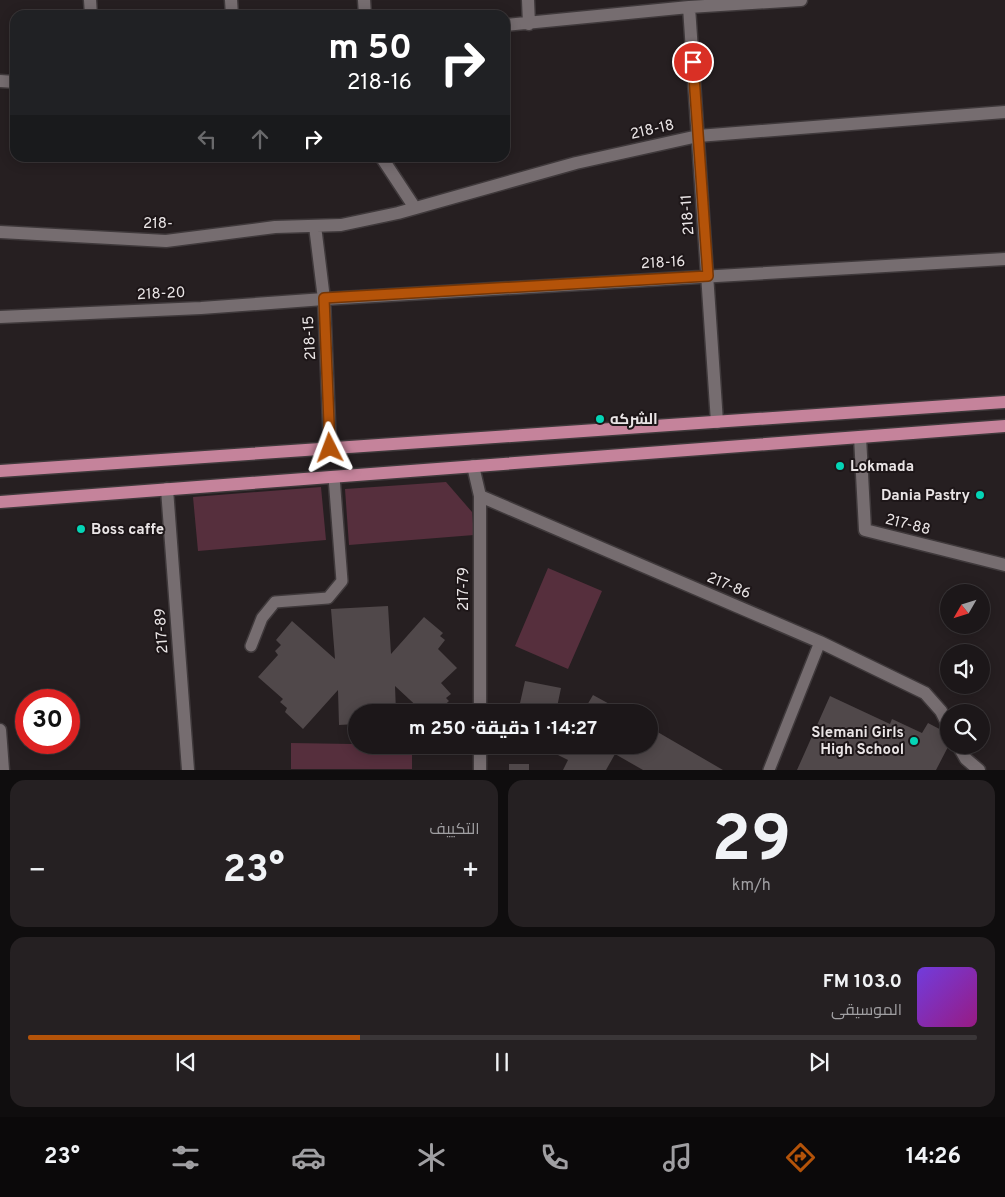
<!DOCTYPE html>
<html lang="ar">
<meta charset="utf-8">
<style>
:root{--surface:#1c1719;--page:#252022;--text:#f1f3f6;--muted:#a09fa2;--line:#3a3638;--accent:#b45309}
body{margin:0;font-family:Overpass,Cairo,sans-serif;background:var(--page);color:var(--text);direction:rtl;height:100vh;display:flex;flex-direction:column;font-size:19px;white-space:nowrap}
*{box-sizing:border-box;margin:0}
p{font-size:16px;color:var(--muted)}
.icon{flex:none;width:28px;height:28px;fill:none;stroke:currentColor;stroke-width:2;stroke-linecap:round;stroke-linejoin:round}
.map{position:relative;height:770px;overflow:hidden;direction:ltr}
.details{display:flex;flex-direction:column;gap:10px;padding:10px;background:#0f0d0e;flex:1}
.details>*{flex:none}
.hud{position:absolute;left:10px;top:10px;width:500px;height:152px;border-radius:15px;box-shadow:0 2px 12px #0003,0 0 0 1px var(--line);direction:rtl;background:#202124;color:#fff;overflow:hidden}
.needle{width:32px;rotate:231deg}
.tools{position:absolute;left:940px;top:584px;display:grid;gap:10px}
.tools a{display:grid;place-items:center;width:50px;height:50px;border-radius:50%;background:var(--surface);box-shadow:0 2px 12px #0003,0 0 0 1px var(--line);font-size:25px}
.speed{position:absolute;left:15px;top:689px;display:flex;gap:10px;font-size:25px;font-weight:700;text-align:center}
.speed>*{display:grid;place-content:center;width:65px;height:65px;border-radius:50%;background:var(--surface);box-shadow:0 2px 12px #0003,0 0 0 1px var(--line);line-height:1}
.speed .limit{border:8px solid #d22;background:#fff;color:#111}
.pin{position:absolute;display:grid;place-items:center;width:42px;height:42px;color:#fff;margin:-21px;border:2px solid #fff;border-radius:50%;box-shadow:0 1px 5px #0007}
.me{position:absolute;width:55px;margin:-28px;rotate:357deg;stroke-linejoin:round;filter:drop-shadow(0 0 4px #0008)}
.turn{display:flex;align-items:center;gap:18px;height:105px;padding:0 15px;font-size:22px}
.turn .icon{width:65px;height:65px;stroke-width:2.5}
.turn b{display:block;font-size:35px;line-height:42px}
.lanes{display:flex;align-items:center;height:48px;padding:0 15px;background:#0003;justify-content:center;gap:25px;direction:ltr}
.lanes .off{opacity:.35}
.big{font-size:38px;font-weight:700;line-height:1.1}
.details .widget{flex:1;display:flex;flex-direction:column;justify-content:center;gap:8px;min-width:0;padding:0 18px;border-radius:15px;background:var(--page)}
.details .dial{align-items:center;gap:0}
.dial b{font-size:65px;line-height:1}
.song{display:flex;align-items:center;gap:15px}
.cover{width:60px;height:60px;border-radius:8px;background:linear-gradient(135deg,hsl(260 70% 55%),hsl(310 70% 35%))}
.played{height:5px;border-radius:2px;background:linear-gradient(90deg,var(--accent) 35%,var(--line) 35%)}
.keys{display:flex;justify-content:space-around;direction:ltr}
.heat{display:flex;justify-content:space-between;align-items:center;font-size:28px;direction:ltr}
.details .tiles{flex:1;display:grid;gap:10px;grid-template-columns:1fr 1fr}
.widget:last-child{grid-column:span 2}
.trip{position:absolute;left:348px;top:704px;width:310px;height:50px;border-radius:25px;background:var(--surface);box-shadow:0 2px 12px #0003,0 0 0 1px var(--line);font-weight:700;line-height:50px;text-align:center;direction:rtl}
.menu{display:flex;height:80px;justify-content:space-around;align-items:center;background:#0b090a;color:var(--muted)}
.menu .icon{width:35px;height:35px}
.menu .active{color:var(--accent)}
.menu b{font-size:22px;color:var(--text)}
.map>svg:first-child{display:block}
.green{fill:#562f3d}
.building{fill:#50484a}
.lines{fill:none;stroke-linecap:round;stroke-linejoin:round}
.service-casing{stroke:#3f393b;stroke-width:14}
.minor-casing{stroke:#3f393b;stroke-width:15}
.primary-casing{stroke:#3f393b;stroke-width:15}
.service{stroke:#766d70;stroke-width:11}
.minor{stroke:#766d70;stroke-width:12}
.primary{stroke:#c5839b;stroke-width:12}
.route-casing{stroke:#753606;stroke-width:12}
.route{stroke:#b45309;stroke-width:9}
.poi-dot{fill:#04d5b6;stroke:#1d1618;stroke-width:2}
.labels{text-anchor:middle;stroke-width:4;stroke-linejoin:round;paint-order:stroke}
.street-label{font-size:15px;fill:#eae5e6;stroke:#1d1618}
.poi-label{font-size:15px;font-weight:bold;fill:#eae5e6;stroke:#1d1618;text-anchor:start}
</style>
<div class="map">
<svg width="1005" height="770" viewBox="0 0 1005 770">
<rect width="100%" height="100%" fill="#261f21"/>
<path class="green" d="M446,482L472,512L474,535L349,545L345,489Z
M321,487L326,540L198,551L193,497Z
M548,568L602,591L568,669L515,646Z
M291,743L412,745V769H291Z"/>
<path class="building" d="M388,606L391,654L424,617L443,633L440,636L445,640L438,649L457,668L441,683L451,694L446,698L449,701L437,712H423L395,686L396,712H356V724L339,725L338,690L303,729L285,712L287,708L280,702L283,699L258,677L278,655L275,651L281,645L276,640L292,621L335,659L331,609Z
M525,681L561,688L556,712H518Z
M593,695L624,712H583Z
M830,696L890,724L892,719L922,733L928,723L949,734V745L936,770H797Z
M649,727L723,770H643L615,754L606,770H563L568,760L558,755L564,745H649Z
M509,764H529V770H509Z"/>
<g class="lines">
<defs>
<path id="service" d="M251,646L262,618L275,602L328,598L342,581L334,477
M769,770L820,642"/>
<path id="minor" d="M90,0L91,15
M231,0L232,15
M364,0L365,15
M528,0L529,24
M689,7L717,422
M505,25L689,7L801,0
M0,81L15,82
M382,158L415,208
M315,226L324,299L330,448
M0,232L166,241L275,227L341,225L398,213L576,163L698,136L1005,112
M0,317L201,308L324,299L1005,259
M860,437L865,530L1005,565
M473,466L480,496V712
M167,489L188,770
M480,496L820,642L925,693L941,711L949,727
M0,730L3,770
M480,745V770
M958,745L966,759L979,770"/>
<path id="primary" d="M0,471L1005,402
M0,502L1005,426"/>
</defs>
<use href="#service" class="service-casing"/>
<use href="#minor" class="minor-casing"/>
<use href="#primary" class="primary-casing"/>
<use href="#service" class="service"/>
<use href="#minor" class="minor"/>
<use href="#primary" class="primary"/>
</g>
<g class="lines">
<defs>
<path id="route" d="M330,448L324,298L708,276L693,62"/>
</defs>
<use href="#route" class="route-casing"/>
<use href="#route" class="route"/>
</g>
<g class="poi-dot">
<circle cx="600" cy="419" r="5"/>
<circle cx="840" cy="466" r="5"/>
<circle cx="980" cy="495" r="5"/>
<circle cx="81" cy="529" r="5"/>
<circle cx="914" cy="741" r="5"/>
</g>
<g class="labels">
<g class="street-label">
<text transform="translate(652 129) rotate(-13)" y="5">218-18</text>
<text transform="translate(687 215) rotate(-94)" y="5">218-11</text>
<text x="158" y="228">218-</text>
<text transform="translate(663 262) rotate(-3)" y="5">218-16</text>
<text transform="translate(161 293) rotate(-3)" y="5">218-20</text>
<text transform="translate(309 338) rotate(-93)" y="5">218-15</text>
<text transform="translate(908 524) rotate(14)" y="5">217-88</text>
<text transform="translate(729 585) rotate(23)" y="5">217-86</text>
<text transform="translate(463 589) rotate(-90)" y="5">217-79</text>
<text transform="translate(161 631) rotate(-94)" y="5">217-89</text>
</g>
<g class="poi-label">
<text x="610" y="424">الشركه</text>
<text x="850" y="471">Lokmada</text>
<text x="970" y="500" text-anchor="end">Dania Pastry</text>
<text x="91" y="534">Boss caffe</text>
<text x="904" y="737" text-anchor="end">Slemani Girls<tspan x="904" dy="17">High School</tspan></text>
</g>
</g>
</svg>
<div class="tools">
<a><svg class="needle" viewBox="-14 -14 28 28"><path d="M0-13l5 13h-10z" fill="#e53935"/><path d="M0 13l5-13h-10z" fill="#a09fa2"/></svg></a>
<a><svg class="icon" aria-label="sound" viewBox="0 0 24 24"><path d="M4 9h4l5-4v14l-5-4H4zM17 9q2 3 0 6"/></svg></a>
<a><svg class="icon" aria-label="search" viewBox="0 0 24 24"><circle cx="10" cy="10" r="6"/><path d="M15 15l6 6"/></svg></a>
</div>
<div class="speed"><div class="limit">30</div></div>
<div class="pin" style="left:693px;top:62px;background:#d93025"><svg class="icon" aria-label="arrive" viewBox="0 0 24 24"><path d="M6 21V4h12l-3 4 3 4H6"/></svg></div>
<svg class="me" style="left:330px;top:448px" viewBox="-20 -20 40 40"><path d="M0-17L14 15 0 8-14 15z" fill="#b45309" stroke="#fff" stroke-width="4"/></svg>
<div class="trip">14:27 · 1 دقيقة · 250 m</div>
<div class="hud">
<div class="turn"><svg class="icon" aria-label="right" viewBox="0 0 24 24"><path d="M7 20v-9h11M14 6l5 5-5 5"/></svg><div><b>50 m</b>218-16</div></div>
<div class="lanes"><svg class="icon off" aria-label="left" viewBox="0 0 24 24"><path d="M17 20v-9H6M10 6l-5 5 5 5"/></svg><svg class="icon off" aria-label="ahead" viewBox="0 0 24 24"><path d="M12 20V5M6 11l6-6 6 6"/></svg><svg class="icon" aria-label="right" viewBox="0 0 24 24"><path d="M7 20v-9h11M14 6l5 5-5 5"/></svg></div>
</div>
</div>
<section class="details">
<div class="tiles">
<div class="widget dial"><b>29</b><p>km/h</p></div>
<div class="widget"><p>التكييف</p>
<div class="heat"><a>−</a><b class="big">23°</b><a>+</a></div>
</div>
<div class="widget">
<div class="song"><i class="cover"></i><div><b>103.0 FM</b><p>الموسيقى</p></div></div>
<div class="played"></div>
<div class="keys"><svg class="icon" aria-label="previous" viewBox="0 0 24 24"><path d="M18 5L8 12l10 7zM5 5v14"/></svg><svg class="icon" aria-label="pause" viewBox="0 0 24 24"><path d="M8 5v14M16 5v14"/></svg><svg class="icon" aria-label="next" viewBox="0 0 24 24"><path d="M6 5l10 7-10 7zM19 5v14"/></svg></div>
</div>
</div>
</section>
<nav class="menu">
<b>14:26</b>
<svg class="icon active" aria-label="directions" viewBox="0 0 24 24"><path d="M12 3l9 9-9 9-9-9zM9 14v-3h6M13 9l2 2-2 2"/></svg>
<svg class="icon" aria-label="music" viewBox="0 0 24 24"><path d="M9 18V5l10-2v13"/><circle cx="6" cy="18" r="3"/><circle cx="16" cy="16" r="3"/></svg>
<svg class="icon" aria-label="phone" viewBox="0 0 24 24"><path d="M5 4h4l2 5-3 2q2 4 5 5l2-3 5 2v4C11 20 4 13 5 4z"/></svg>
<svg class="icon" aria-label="climate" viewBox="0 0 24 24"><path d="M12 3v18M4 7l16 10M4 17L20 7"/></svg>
<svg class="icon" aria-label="car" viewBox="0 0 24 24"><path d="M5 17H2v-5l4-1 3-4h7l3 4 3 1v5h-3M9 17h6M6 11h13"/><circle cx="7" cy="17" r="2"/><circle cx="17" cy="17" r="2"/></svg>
<svg class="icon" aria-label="filters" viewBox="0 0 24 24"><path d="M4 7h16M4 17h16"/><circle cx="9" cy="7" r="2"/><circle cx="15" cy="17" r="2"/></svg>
<b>23°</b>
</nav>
